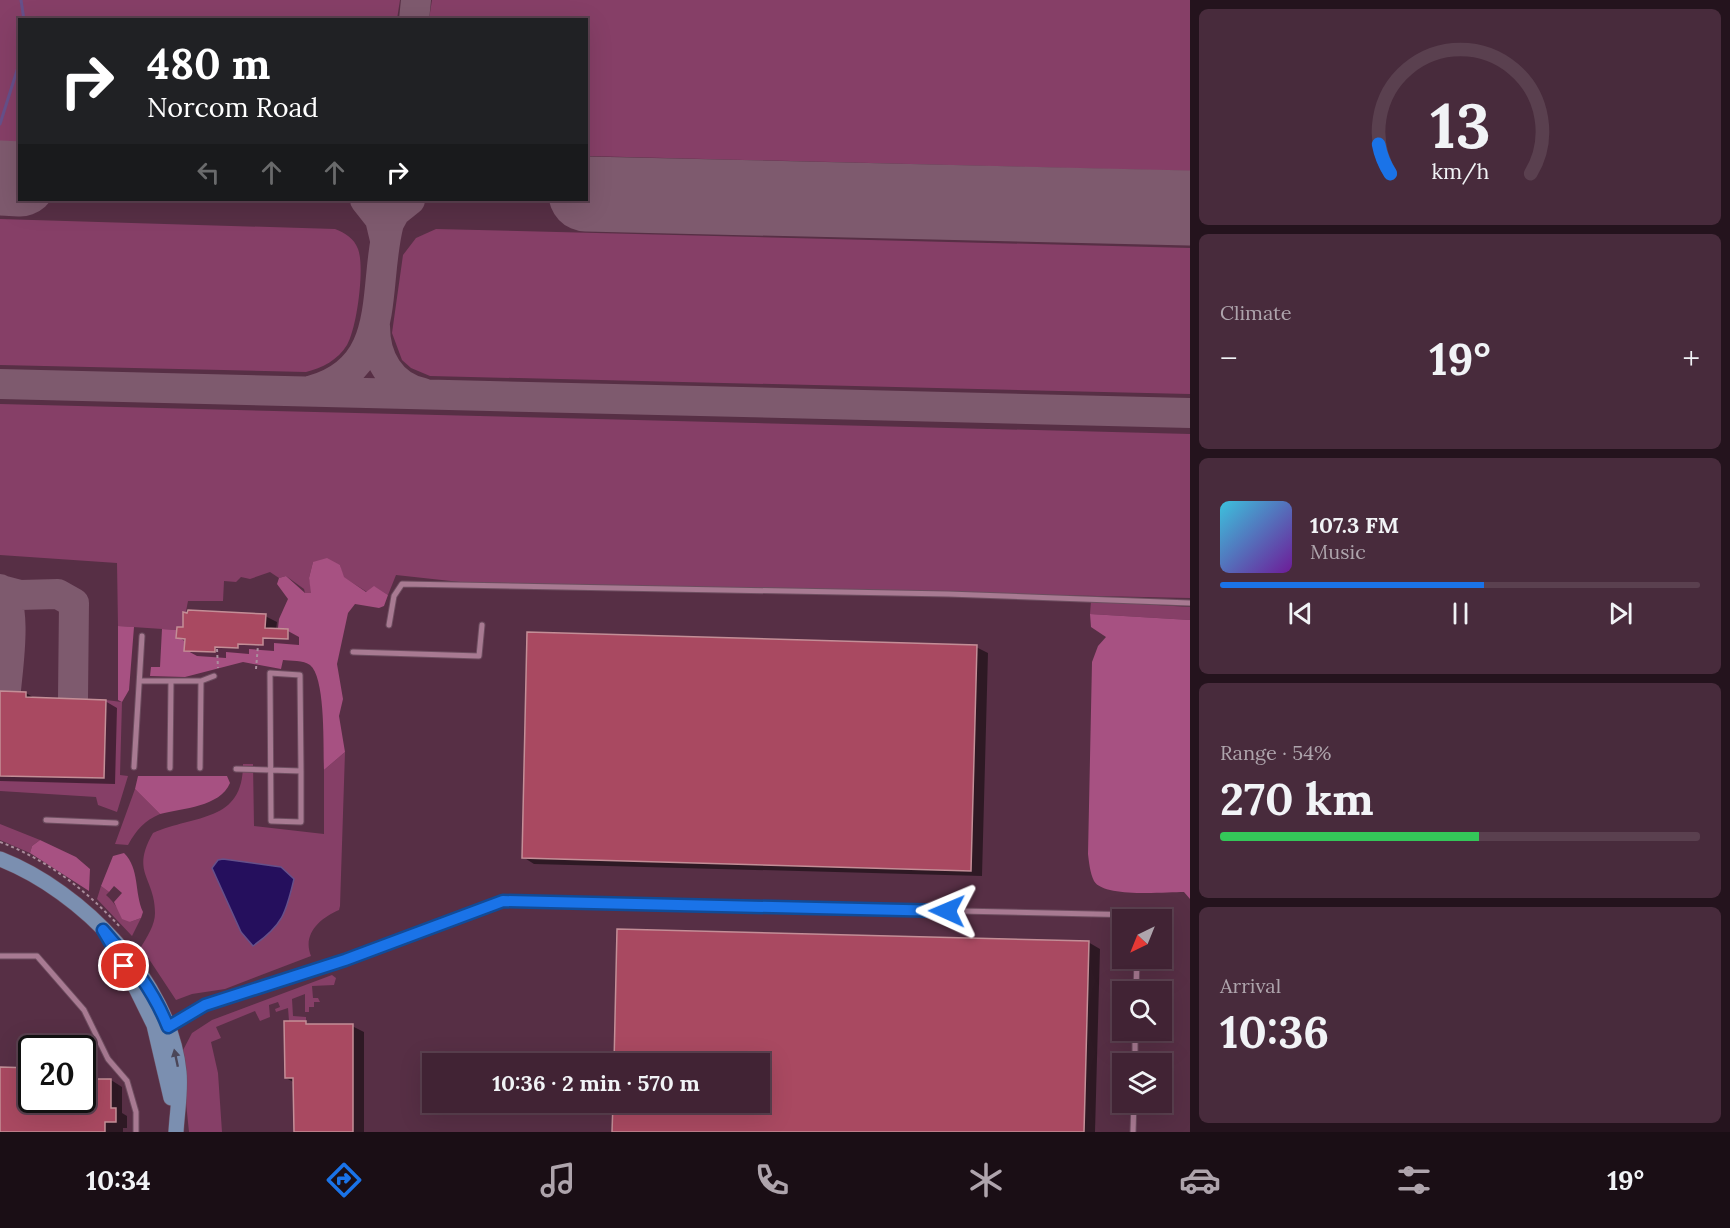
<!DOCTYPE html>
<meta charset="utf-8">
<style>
:root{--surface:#412334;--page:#482b3c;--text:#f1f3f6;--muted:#aea4ac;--line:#5a404f;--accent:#1a73e8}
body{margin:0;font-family:Lora,serif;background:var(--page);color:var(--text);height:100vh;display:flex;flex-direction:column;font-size:22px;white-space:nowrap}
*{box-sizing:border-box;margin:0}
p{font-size:20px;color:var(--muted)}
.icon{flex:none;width:33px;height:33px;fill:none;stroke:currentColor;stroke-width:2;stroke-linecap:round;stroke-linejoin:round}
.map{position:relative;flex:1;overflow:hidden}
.sheet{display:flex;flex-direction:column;gap:9px;padding:9px;background:#24131d;width:540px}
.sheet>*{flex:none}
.guide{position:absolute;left:18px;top:18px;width:570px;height:183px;border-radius:0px;box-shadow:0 6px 24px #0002,0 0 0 2px var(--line);background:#202124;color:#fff;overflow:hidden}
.needle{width:39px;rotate:223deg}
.buttons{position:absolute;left:1112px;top:909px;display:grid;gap:12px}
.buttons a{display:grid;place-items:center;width:60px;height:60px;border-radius:0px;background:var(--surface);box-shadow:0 6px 24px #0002,0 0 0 2px var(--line);font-size:30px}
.speed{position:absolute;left:18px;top:1035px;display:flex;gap:12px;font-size:30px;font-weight:700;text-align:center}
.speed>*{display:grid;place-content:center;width:78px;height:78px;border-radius:50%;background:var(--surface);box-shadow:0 6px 24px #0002,0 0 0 2px var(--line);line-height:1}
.speed .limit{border:3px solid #111;border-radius:9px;background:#fff;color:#111}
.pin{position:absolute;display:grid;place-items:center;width:51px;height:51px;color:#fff;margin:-26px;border:3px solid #fff;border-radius:50%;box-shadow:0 2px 6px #0007}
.me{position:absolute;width:66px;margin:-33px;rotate:271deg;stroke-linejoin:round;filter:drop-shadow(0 0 4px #0008)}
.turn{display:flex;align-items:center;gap:21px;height:126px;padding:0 30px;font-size:27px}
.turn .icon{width:78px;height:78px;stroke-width:2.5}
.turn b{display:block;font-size:42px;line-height:51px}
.lanes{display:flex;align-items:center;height:57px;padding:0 30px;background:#0003;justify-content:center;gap:30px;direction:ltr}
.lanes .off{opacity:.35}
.big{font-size:45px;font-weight:700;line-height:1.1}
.sheet .widget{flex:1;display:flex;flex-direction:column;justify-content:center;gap:9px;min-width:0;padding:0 21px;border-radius:9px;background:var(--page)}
.sheet .dial{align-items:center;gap:0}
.dial svg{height:156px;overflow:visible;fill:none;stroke:var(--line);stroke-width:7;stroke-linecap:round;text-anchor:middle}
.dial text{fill:var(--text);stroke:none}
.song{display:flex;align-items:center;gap:18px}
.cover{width:72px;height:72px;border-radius:9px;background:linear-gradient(135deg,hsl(190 70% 55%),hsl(280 70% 35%))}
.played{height:6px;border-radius:3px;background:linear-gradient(90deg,var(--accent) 55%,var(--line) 55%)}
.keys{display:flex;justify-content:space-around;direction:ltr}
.heat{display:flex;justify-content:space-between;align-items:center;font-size:33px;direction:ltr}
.charge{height:9px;border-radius:4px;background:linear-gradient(90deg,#34c759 54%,var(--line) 0)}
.trip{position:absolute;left:422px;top:1053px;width:348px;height:60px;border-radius:0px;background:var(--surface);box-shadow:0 6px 24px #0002,0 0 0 2px var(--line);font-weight:700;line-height:60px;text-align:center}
.tab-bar{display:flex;height:96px;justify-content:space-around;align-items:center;background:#1a0e15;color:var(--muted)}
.tab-bar .icon{width:42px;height:42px}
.tab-bar .on{color:var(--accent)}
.tab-bar b{font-size:27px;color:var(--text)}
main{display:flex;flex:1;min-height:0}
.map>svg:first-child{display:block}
.green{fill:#863f67}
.forest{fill:#a75182}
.water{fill:#250f5d;stroke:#66508a;stroke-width:1.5}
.shadow{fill:#0007}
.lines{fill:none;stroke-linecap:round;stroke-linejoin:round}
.stream{stroke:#66508a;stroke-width:3}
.taxiway{stroke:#7e5a6e;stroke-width:30}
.runway{stroke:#7e5a6e;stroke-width:75}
.building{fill:#a94961;stroke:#c38e97;stroke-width:1.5}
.lane-casing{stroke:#6d4d5f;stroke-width:7}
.secondary-casing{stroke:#6d4d5f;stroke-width:16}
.path{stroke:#ab8d9d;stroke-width:2;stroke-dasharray:3 3;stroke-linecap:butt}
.lane{stroke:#a87a92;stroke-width:5}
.secondary{stroke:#7b8fb0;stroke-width:15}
.oneway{fill:#4b4658}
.route-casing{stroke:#114b97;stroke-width:15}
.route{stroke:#1a73e8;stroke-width:10}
</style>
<main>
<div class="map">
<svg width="1190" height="1132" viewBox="0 0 1190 1132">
<rect width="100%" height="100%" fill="#572f45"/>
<path class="green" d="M0,0H400L397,19L20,20L19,143L0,142Z
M432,0H1190V171L587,156L586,20L429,19Z
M0,219L335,229C345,233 354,238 358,249C365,267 357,328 347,345C338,360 322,368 306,372L0,365Z
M436,229L1190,248V394L430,376L411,368L402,360L392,333L403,255L416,238Z
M0,404L1190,434V598L460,582L396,575L388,595L375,587L367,592L343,577L340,565L313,562L309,578L312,593H305L304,589L286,576L279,578L270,572L250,579L241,577L236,582L224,581L223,601H188L183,627H177V630L118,626L117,563L0,555Z
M1091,601L1190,607V620L1090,614Z
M106,700L122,702L120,775L128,776L117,812L98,805L96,797L0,791V776L104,778Z
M345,752L340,906L339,910C320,918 302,934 311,956L225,989L192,994L176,1000L141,947C147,937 155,925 155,913C155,877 130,873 153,833C196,814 243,823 243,764H253L254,826L324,834V770Z
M135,789L160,814C144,821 137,829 128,845L115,844Z
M0,824L40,840L32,846L30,853L0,840Z
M101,886L109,892L106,895C115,903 120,913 130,922L141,918L132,936L97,899Z
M332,975L336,978L334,985L312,986L313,998H318L320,1002H314V1007H309V1012H305V994L292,999L293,1016L306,1017V1021H289L288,1008L276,1012L275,1009L280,1007L278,1002L269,1005L270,1017L260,1021L255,1011L216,1027L221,1038L211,1042L218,1073L222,1132H189L181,1054L192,1033L212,1020Z"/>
<path class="forest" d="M327,558L340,565L344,577L366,592L374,586L388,595L384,606L379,608L355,604L348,613L337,664L343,699L339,716L345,752L324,770C323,748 326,678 310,665C304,660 290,661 283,660L281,669L243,662L185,677L150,676L151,667H160L162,629L177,630L176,638L185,639V651L215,652V642L220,647L238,648L239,639L262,645L263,638L287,639L288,629L278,628L279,619L288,599L277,584L279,578L286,576L305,593H311L309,578L313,562Z
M1090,614L1190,620V899L1184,892C1164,892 1104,898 1094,881C1090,873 1089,862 1088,854L1092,662L1098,646L1106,637L1091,627Z
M118,626L134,627L129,690L122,702L118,700Z
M138,776H227L230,783C220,807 183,808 160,814L135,789Z
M40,840L76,857L90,869L89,891L30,853L32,846Z
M124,853C140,869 134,892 143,912L141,918L130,922L122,919L114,902L122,893L114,886L109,892L101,886L113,856Z"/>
<path class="water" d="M223,859L281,867L294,879C286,912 284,924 253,946L241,932L212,868L218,860Z"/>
<path class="shadow" d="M265,616L277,622L276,630L288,631L299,637V645L274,643V651L249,649V654L226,652V658L197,656L186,650V642L178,637Z
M976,647L988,653L982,876L534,864L523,857Z
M0,692L26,693L36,699L105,701L117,708L115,784L0,781Z
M1088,942L1100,949L1095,1132H614L759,1102Z
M305,1022L311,1026H352L364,1032V1132H295V1083L286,1078Z
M0,1069L32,1100H82L111,1080L122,1087V1113L127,1116V1128H123V1132H0Z"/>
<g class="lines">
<path class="stream" d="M21,0L24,20
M0,124L20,61"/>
<path class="taxiway" d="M414,20L416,0
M365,200L380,219L385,240
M375,326C375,357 390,386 423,393
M0,384L1190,413
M313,390C394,367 372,287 389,223L395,212L410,200
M0,589C18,602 8,667 6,690
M1,590L20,595L58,594L74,603L73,698"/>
<path class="runway" d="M0,178L20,179
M586,194L1190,208"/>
</g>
<path class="building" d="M188,610L266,614L265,628L288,629V639L263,638V645L238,644V648L215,647V652L184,651L185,639L176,638L177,627H183V612L187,613Z
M527,632L977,645L971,871L522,858Z
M0,691L26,692V697L106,700L104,778L0,776Z
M617,929L1089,941L1084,1132H612L613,1102H759V1064H614Z
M284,1021H306V1024H353V1132H294L293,1078H285Z
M0,1067L32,1068V1100H82V1079H111V1108H116V1122H105V1132H0Z"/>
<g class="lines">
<defs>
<path id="lane" d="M389,625L394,596L402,584L948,594L1190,603
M353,652L479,656L482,625
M140,681H201L214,676
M134,767L142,636
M170,768L171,681
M200,768L201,681
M236,769L301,771L300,675L270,673L271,821L301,822V771
M46,820L116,823
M0,956H37L84,1010L108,1059L127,1081L136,1112V1132
M1136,992L1137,958
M169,1026L205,1005L345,960L503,901L1138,915V920
M1135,1064V1030
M1133,1132L1134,1102"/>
<path id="secondary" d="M0,859C82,891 170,981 179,1072C181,1091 177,1113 176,1132
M125,966L154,1025L171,1098"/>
</defs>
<use href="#lane" class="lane-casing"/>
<use href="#secondary" class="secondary-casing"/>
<path class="path" d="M217,649L218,668
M256,669L258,645
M0,842C48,860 87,891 121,928"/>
<use href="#lane" class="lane"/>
<use href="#secondary" class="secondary"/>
</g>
<defs><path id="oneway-solid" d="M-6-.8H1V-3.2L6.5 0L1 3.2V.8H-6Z" transform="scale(1.5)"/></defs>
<use class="oneway" href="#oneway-solid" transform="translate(176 1058) rotate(-102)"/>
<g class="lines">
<defs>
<path id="route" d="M124,966L103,930C130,961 153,989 168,1027L205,1005L345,960L503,901L947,911"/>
</defs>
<use href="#route" class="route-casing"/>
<use href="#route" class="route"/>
</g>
</svg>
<div class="buttons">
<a><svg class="needle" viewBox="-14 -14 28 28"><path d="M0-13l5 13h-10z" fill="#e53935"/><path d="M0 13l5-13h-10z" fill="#aea4ac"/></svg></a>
<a><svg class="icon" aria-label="search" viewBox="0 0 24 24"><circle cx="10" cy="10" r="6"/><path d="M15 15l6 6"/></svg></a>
<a><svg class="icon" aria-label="layers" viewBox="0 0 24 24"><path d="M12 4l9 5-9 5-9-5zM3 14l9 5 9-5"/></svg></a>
</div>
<div class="speed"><div class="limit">20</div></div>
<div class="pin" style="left:124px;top:966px;background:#d93025"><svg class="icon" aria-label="arrive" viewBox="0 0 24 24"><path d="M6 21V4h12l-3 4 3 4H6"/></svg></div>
<svg class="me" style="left:947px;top:911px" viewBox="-20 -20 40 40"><path d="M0-17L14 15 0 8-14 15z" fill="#1a73e8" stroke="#fff" stroke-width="4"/></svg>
<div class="trip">10:36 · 2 min · 570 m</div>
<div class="guide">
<div class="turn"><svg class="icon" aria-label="right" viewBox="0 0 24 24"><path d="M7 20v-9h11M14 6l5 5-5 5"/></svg><div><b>480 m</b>Norcom Road</div></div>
<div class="lanes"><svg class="icon off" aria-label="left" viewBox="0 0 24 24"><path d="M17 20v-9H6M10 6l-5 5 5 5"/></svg><svg class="icon off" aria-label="ahead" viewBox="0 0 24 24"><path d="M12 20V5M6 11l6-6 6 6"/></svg><svg class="icon off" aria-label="ahead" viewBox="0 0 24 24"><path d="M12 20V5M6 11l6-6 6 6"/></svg><svg class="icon" aria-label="right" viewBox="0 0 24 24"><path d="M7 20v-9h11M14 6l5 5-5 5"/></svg></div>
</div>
</div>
<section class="sheet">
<div class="widget dial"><svg viewBox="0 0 100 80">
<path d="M14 69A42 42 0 1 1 86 69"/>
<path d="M14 69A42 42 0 0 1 8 54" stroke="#1a73e8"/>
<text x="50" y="56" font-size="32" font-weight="700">13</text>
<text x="50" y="72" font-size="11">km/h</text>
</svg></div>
<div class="widget"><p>Climate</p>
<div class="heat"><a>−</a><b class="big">19°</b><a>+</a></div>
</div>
<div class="widget">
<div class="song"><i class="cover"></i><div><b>107.3 FM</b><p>Music</p></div></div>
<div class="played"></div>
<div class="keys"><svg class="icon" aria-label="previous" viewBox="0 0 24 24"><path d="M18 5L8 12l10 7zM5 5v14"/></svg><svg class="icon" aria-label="pause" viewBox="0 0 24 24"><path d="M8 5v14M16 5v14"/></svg><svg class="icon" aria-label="next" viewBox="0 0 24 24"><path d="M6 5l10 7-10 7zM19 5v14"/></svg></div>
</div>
<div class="widget"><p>Range · 54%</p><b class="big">270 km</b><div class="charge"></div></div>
<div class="widget"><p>Arrival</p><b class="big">10:36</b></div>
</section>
</main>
<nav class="tab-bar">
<b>10:34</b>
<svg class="icon on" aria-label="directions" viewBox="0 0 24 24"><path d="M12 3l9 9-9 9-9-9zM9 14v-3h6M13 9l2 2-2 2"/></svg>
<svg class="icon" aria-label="music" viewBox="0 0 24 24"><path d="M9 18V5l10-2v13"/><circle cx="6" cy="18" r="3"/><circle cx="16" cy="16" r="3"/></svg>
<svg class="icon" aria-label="phone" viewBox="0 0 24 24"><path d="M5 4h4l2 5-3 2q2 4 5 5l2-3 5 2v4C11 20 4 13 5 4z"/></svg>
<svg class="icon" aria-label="climate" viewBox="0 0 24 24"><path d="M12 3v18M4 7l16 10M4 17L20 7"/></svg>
<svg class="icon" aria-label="car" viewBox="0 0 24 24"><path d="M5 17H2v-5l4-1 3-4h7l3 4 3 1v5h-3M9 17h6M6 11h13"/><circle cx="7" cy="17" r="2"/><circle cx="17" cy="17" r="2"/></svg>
<svg class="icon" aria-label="filters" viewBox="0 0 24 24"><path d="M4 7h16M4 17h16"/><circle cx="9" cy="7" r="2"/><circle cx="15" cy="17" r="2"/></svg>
<b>19°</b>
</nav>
